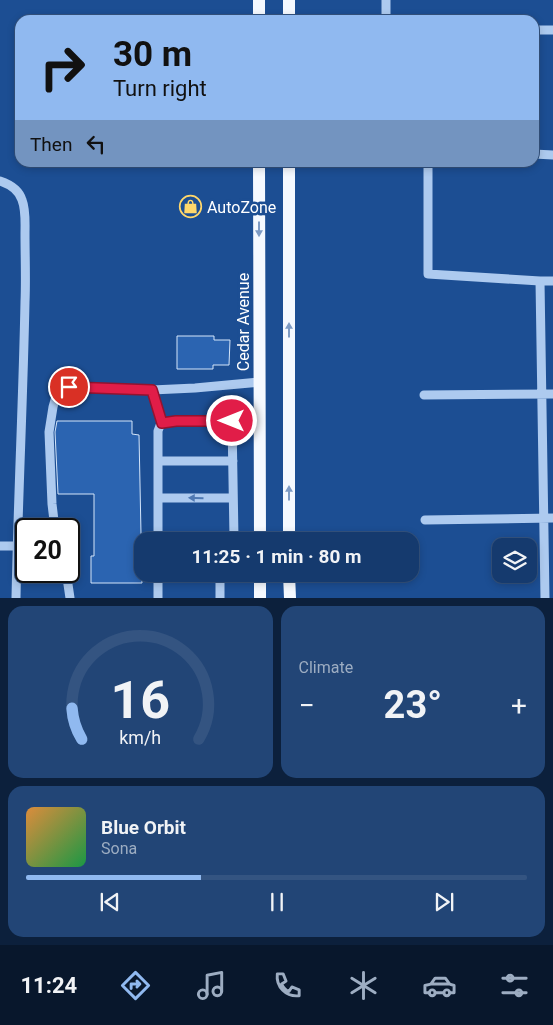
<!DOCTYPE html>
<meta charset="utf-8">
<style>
:root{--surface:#153a6e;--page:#224576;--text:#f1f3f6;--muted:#9dadc2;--line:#345481;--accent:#90b9f0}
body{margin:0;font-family:Roboto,sans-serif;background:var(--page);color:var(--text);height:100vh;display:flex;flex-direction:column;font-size:19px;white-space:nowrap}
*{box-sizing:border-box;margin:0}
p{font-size:16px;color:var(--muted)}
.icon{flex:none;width:28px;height:28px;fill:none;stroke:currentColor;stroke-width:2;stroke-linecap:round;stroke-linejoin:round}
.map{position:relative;height:598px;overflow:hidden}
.side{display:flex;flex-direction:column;gap:8px;padding:8px;background:#0c203c;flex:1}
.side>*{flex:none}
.guide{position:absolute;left:15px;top:15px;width:524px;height:152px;border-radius:15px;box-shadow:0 2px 8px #0003,0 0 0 1px var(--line);background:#90b9f0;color:#111;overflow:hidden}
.fabs{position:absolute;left:492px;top:538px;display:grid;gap:10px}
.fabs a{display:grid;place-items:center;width:45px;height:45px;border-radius:10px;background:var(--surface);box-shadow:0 2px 8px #0003,0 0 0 1px var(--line);font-size:25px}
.speed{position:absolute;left:15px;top:518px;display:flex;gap:10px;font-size:25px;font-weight:700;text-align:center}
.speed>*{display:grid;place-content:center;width:65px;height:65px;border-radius:50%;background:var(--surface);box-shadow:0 2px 8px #0003,0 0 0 1px var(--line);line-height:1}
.speed .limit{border:2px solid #111;border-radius:8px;background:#fff;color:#111}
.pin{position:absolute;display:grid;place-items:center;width:42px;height:42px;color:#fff;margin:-21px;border:2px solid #fff;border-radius:50%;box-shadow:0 1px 5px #0007}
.me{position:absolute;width:55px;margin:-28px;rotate:270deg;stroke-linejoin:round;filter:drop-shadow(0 0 4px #0008)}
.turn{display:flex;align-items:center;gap:18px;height:105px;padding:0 15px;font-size:22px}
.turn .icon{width:65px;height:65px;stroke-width:2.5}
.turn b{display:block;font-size:35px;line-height:42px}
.then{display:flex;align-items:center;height:48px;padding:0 15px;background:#0003;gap:10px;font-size:19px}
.big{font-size:38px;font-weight:700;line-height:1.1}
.side .widget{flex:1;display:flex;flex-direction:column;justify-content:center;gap:8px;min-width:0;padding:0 18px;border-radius:15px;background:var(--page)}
.side .dial{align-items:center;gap:0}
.dial svg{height:130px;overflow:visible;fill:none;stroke:var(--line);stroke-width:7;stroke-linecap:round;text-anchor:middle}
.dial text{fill:var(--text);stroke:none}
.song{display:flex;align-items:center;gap:15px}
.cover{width:60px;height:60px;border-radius:8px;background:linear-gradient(135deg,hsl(30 70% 55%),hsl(140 70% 35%))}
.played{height:5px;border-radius:2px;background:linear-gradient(90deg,var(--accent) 35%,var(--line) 35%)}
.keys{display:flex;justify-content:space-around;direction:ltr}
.heat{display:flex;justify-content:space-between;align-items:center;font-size:28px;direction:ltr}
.side .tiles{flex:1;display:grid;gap:8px;grid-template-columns:1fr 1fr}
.widget:last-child{grid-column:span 2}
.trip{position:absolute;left:134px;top:532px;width:285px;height:50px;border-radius:15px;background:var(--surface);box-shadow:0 2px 8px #0003,0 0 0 1px var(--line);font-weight:700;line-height:50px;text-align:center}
.dock{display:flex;height:80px;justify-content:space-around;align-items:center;background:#08172c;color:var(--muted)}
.dock .icon{width:35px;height:35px}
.dock .active{color:var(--accent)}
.dock b{font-size:22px;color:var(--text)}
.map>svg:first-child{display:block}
.building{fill:#2b64b1;stroke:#d4e5fa}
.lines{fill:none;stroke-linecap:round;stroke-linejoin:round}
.minor{stroke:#adcaef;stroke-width:9}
.major{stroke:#f5f9ff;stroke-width:12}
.oneway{fill:#7e9bc4}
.oneway2{fill:#4f79b3}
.route-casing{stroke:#92132f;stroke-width:12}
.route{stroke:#e11d48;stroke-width:9}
.labels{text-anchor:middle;stroke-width:5;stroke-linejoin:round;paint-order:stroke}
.poi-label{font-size:16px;fill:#fff;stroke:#1c4e93;text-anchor:start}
.street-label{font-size:16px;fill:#fff;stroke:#1c4e93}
</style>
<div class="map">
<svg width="553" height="598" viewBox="0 0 553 598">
<rect width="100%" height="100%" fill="#1c4e93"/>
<path class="building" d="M177,336H214V340H230L229,365H213V369H177Z
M57,421H132V434L139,435L142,583H91V556H94V494H58L55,432Z"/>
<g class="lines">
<path class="minor" d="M386,0V20
M534,30H553
M534,154L553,155
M428,162V274L540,281L545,598
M0,181C9,184 19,190 22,200C26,210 25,223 25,234C25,257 26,279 25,302C23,401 18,499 16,598
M540,281H553
M152,390L161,423L158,431V541
M424,395L553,394
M232,421L234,538
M161,423L176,421H260
M158,461H233
M158,498H233
M425,520L553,518
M55,529L52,504L49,432L53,407L57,393L69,387L152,390L195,388L260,382
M158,537L260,538
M0,546H17
M66,571L70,598
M220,574V598
M158,598V574"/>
<path class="major" d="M259,0V20
M289,0V20
M259,162L260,541
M289,541V162
M260,574V598
M289,574L290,598"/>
</g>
<defs><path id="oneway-solid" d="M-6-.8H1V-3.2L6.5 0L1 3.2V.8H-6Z" transform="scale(1.25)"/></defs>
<g class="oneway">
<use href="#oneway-solid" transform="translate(259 229) rotate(90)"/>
<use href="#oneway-solid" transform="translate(289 330) rotate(-90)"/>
<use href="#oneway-solid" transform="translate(289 493) rotate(-90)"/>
</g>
<use class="oneway2" href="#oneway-solid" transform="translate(196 498) rotate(-179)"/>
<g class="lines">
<defs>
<path id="route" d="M69,387L152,390L162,423L176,421H232"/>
</defs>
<use href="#route" class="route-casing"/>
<use href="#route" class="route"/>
</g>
<defs>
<symbol id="shop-ring" viewBox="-11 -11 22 22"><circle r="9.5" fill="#1c4e93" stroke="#ffd76b" stroke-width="1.5"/><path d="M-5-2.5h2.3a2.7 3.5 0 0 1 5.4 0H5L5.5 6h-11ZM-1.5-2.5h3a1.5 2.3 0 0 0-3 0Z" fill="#ffd76b"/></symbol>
</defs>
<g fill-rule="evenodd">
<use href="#shop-ring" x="178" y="194" width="25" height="25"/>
</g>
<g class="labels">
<g class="poi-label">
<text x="207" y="213">AutoZone</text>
</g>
<g class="street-label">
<text transform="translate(243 322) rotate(-90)" y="6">Cedar Avenue</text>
</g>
</g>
</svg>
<div class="fabs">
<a><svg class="icon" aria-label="layers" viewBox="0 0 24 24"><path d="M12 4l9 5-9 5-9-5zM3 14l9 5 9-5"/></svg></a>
</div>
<div class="speed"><div class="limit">20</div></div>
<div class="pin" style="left:69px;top:387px;background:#d93025"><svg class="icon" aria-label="arrive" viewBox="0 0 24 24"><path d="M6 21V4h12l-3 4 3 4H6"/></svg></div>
<svg class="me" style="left:232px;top:421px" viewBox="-20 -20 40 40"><circle r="17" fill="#e11d48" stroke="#fff" stroke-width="3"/><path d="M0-11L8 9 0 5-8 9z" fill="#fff"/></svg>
<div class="trip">11:25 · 1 min · 80 m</div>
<div class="guide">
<div class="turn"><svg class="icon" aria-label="right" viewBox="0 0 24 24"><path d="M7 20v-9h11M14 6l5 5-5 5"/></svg><div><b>30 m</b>Turn right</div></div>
<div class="then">Then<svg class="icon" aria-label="left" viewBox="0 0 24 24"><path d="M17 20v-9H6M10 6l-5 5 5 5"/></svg></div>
</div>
</div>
<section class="side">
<div class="tiles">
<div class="widget dial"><svg viewBox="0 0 100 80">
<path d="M14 69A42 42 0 1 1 86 69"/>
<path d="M14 69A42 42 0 0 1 8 50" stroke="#90b9f0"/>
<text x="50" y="56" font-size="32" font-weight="700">16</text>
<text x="50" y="72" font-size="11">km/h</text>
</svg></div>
<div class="widget"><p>Climate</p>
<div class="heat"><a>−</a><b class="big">23°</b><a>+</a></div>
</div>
<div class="widget">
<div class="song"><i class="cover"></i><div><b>Blue Orbit</b><p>Sona</p></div></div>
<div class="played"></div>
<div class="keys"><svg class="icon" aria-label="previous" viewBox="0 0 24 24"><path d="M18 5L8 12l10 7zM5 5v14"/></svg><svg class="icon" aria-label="pause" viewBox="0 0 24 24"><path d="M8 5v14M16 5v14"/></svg><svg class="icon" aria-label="next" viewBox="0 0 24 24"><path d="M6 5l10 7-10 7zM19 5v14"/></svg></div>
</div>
</div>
</section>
<nav class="dock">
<b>11:24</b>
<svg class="icon active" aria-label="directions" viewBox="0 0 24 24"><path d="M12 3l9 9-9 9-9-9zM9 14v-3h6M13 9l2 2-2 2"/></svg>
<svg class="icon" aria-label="music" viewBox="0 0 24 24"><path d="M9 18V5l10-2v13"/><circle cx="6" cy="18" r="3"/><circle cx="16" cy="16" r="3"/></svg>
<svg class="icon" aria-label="phone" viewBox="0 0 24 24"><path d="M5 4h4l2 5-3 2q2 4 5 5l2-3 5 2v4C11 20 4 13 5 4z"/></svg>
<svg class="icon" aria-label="climate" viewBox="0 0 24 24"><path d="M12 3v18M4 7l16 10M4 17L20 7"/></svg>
<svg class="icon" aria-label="car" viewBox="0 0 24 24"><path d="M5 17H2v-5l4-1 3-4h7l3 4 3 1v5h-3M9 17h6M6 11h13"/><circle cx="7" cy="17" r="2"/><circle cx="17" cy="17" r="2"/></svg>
<svg class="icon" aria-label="filters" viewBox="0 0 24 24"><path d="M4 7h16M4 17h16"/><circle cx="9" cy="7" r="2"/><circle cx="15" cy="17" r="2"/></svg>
</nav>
